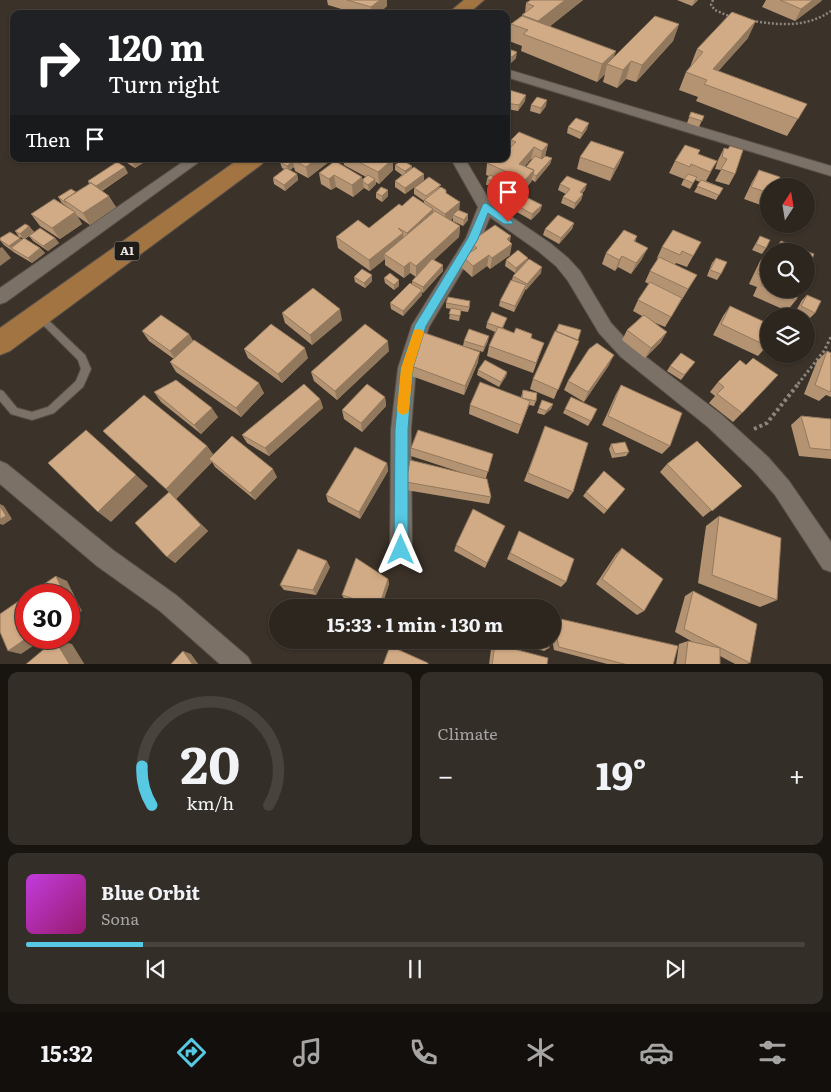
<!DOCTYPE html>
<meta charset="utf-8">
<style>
:root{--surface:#2c261f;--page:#342e28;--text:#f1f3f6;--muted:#a6a5a4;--line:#48433d;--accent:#58c9e3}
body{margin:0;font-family:Literata,serif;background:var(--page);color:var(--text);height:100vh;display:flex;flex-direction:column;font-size:19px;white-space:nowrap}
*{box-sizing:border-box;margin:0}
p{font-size:16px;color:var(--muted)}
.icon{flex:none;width:28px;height:28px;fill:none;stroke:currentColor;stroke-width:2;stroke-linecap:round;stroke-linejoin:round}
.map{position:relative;height:664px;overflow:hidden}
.sheet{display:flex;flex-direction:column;gap:8px;padding:8px;background:#181511;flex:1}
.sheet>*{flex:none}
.banner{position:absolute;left:10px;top:10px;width:500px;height:152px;border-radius:10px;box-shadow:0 1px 4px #0004,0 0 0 1px var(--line);background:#202124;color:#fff;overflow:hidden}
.needle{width:32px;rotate:12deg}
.buttons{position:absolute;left:760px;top:178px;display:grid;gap:10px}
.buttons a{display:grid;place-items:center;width:55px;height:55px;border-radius:50%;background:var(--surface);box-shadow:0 1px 4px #0004,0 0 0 1px var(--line);font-size:25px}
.speed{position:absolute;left:15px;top:584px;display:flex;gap:10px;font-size:25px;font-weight:700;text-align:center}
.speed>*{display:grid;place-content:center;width:65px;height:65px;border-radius:50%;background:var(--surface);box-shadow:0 1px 4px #0004,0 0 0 1px var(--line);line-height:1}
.speed .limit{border:8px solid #d22;background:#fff;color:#111}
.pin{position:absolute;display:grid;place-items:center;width:42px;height:42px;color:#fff;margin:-51px -21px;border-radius:50% 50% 50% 0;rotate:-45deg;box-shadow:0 0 5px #0007}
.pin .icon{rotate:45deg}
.me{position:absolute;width:55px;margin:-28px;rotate:0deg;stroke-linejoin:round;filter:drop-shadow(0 0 4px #0008)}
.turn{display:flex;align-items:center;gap:18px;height:105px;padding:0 15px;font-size:22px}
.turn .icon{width:65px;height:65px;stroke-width:2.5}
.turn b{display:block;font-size:35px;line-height:42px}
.then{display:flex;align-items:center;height:48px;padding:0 15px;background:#0003;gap:10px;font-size:19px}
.big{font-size:38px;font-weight:700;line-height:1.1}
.sheet .widget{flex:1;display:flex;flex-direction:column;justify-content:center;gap:8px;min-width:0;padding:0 18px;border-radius:10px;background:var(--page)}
.sheet .dial{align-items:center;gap:0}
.dial svg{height:130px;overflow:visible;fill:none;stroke:var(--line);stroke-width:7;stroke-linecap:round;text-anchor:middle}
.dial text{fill:var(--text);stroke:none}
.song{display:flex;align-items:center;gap:15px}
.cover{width:60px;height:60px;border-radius:8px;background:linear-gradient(135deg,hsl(290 70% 55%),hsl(320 70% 35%))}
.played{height:5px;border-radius:2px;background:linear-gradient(90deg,var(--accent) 15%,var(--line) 15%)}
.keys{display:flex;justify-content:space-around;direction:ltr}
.heat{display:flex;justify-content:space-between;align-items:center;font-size:28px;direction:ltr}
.sheet .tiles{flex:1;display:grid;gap:8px;grid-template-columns:1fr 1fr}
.widget:last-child{grid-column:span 2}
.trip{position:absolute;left:269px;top:599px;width:292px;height:50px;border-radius:25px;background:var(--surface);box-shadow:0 1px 4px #0004,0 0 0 1px var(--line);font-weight:700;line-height:50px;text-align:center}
.menu{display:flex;height:80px;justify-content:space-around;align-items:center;background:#120f0c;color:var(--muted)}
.menu .icon{width:35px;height:35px}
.menu .selected{color:var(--accent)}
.menu b{font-size:22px;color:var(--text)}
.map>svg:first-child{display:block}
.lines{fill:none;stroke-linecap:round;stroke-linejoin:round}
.service-casing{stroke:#574f48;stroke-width:2}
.minor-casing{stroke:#574f48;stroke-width:2}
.trunk-casing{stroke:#574f48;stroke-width:2}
.path-far2{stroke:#8d867e;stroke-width:2.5;stroke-dasharray:2 2;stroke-linecap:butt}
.path-far1{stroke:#8d867e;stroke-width:3;stroke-dasharray:2.5 2.5;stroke-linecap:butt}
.path{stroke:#8d867e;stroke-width:4;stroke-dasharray:3 3;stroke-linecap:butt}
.service{fill:#7b7167;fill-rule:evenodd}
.minor{fill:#7b7167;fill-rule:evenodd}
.trunk{fill:#a27442;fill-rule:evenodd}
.wall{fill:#b49372;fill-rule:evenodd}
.shaded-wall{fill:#92785d}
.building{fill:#d1ab85;stroke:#92785d}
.route{fill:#58c9e3;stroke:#398394}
.slow{fill:#f59e0b}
.labels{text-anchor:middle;stroke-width:5;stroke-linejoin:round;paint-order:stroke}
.shield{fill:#1f1b17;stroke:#afaaa4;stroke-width:1}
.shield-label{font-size:12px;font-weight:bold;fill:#ede7e1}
</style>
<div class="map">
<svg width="831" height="665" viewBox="0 0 831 665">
<rect width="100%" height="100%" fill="#3b3229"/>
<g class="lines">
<defs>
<path id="service" d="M39,313L42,314L85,355L91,369L83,387L54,413L32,420L11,414L0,401V390L3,391L17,408L32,412L48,407L76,381L81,369L78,360L36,318L35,316L36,314Z"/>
<path id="minor" d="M506,69L831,166V176L506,77Z
M187,159H203L6,302L0,304V288Z
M451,159H465L491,203L550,243L568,258L580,271L611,323L633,347L722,415L768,457L789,481L831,542V572L823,569L775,495L754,471L708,427L621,357L599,333L568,281L556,266L538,251L490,217L481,239L429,327L416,368L411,429L412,550L409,558L401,561L393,558L390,550L391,429L398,368L412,325L466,238L478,207Z
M0,461L7,464L113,550L176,595L248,657L252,665H221L160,611L97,566L0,484Z"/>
<path id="trunk" d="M464,0H484L468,14H447Z
M239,159H265L262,164L10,351L0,355V328Z"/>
</defs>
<use href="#service" class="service-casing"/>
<use href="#minor" class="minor-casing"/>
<use href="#trunk" class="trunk-casing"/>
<path class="path-far2" d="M713,0L711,5L715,10L731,17
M752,21C780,25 806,28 831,11"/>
<path class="path-far1" d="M798,384L824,351L831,337"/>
<path class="path" d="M754,429L767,423L799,383"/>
<use href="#service" class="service"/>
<use href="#minor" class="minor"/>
<use href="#trunk" class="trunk"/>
</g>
<path class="wall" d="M327,0H387V6L378,14H345L348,11L328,5Z
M531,0H583L549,27L614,58L679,24L673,41L636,82L626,79L617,88L603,82L605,74L597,82L521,51L522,46L509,41L511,24L522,16V15L525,13L526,3Z
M677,0H698L692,6Z
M766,0H822L820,2L795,21L762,7Z
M748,38L718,71L807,104L787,136L696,101L698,97L679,90L686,72L691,67H690L697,49Z
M506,48L516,58L511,63L506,61Z
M506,89L525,101L518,111L506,109Z
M531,105L546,106L540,114L530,111Z
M691,112L704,116L699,127L687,123Z
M568,127L587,129L580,139L567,133Z
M511,140L548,144L545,156L552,158L550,164L535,182L532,180L531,182L523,192L503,183V187L500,190L498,189L497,194L493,196L487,192L488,185H486L487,179L489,176L486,175L487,163L506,159L509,149ZM531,159H532L526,167L525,166Z
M724,148L735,174L729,185L715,181L721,170L715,169L718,160Z
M624,152L619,164L610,181L577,169L580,157Z
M698,154L717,161L706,181L723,188L716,200L694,192L700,182L695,180L690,189L681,185L684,179L669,173L675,161Z
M121,159H145L146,161L135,168Z
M170,159H180L181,160L175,163Z
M285,159L330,161L308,178L295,171L294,167L290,170L297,174L298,180L285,191L274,184L273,178L284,169L282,168L280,162Z
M343,159H393V170L379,184L376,182V184L369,191L364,188L353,197L336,187L331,190L321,184L319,173L363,179L366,177L344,165Z
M395,165L412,168L424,174V180L405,194L395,187V181L402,175L395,170Z
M759,170L769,186V208L744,199L752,182Z
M128,173L102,191L116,207L90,225L77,216L82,224L60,239L40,226L31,214L70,209L62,203L58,197L76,192L89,184L88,181Z
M560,184L585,190L582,193L583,194L581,200L574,209L561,203L563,197L566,194L558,190Z
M441,187L459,210L468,214V220L463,226L453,221V218L451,220L460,226L459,237L434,260L443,271L423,293L422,292V295L403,316L391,309L390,303L412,284V281L416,277L410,273L404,278L385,265V259L370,271L338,248L336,237L369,228L402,206L424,203V201L414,194V188Z
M376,193L388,196L382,202L376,198Z
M499,193L515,196L542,205L540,211L531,220L508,207L509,202L507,204L498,199Z
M574,223L572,229L559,244L543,235L545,229Z
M29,226L34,232L55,238L59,243L48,251L33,241L29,236L25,239L40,248L45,253L32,263L15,253L4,245L0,240V238H20L21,240L23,238L19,237L15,231Z
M637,236L635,242L642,259L631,274L618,267L615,271L602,264L606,253Z
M760,236L766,248L762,254L752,250Z
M781,241L806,251H773Z
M470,242H510V255L490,269L487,266L472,277L462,268L463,257L469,253Z
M701,242L687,267L676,263L675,265L697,275L665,327L653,322L661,342L645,358L622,340L627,330L642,316L633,311L638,300L649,284L645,282L650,271L658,259L657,258L662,247Z
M768,250L769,289H806V275L809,287L805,293L800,291L796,300L787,311L753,296L757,287L749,284L760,261Z
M716,258L721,274L717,280L707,276L712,263Z
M506,260H528L541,273L526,290L525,289L514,312L499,306L500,301L512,280L513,276L517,272L515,273L505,266Z
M354,277L372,281L365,288L355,282Z
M384,278L399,280V286L394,290L385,283Z
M807,295L815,313L810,318L796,311L802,300Z
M446,303L470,306L468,312L461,311L459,321L449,319L451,309L446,308Z
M730,306L767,346L758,356L713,335L723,316Z
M282,313L342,320L312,345L285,323Z
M507,318L503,328L514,333L532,334L531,338L544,343L533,373L487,356L489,346L495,332L486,328L487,323Z
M142,331L189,334L193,341L264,393L241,417L176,372L170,362L174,359L149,341Z
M578,340L554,399L530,389L533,379Z
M464,341H488L483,352L463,346Z
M244,349L308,358L282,383L248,358Z
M389,351L337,400L314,381L311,372Z
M827,351L831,353V397L826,395L819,401L804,394L817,361Z
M740,360L742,413L733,422L709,403L715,396L710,392L718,382Z
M478,362L464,395L406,374V364Z
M695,362L681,380L667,371L670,366Z
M609,365L584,402L564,390L568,381Z
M478,370L507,372L506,376L499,387L477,375Z
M621,385L670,446L662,454L602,425L616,394Z
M523,390L536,401L534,406L529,405L518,434L469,414L470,405L521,397Z
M154,392L218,417L201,434L161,402Z
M385,397L386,406L362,432L344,419L342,410Z
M571,397L591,421L588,426L563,413Z
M320,399L323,408L269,456L247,443L242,435Z
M542,400L553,404L551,409L544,415L537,413Z
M801,416L831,419V459L799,456L791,425Z
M545,426L573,492L568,499L524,481Z
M103,431L207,446L213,455L277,477L255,500L215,467L212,462L176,499L208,531L175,563L169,492Z
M611,444L629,452L626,456L612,458L609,449Z
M411,448L493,454L486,478L491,497L489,504L406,490V482L466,474L411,456Z
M387,463L388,471L360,519L328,502L326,495Z
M667,464L742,486L703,517L660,472Z
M625,489L604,514L583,496L586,492Z
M719,516L777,600L760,607L698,583L706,526Z
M519,531L566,582L561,587L507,559Z
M502,532L485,568L454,551L456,545Z
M622,548L644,611L637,615L596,584L616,554Z
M330,567L316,595L284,590L280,585Z
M388,579L389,584L381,608H368L345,600L342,595Z
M693,591L750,663L743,665H737L720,656V665H676L679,644L688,641L693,642L675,632L685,596Z
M552,617L673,665H611L554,650L552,640Z
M506,640H550L549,648L544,651Z
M495,644L547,665H489L491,649Z"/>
<path class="shaded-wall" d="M380,0H387V6L378,14H371V7Z
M565,0H583L535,38L538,21Z
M695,0H698L692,6Z
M813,0H822L820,2L795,21L801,9Z
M756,21L748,38L706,85L713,69Z
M679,24L673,41L636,82L642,65Z
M616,51L611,66L607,64L605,74L597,82L602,64Z
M517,52L516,58L511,63L512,57Z
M631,61L626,79L617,88L623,70Z
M526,95L525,101L518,111L519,105Z
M547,100L546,106L540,114L541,108Z
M589,123L587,129L580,139L582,133Z
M548,144L545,156L540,163L542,151Z
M534,147L531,159L517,175L519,164Z
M624,152L619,164L610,181L614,169Z
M552,158L550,164L535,182L536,176Z
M138,159H145L146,161L135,168L132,162Z
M174,159H180L181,160L175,163Z
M316,159H330V161L308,178L306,167Z
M393,159V170L379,184L378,172Z
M293,161L294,167L288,171L287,166Z
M412,166V172L405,177V171Z
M125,167L128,173L99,192L96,186Z
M534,170L531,182L523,192L525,180Z
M297,174L298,180L285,191L284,185Z
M424,174V180L405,194V188Z
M334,175L336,187L331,190L329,179Z
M362,177L364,188L353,197L352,185Z
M375,179L376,184L369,191L368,185Z
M504,181L503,187L500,190L501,185Z
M587,184L585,190L578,198L580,192Z
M498,188L497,194L493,196L494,190Z
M388,190V196L382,202V196Z
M516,192L515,198L507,204L508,198Z
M583,194L581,200L574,209L575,203Z
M109,196L116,207L90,225L83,213Z
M460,202L459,214L453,215V218L445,225V214Z
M542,205L540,211L531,220L532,214Z
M433,209V220L407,245V233Z
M75,212L82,224L60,239L52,228Z
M468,214V220L463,226L464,220Z
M574,223L572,229L559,244L561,238Z
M29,226L34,232L24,239L20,234Z
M460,226L459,237L416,277V266Z
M403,233L404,244L384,254L385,259L370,271L369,260Z
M511,236L509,246L512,244L510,255L490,269L492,258L507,239Z
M20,238L24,244L11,248L14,252L9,246Z
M55,238L59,243L48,251L43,246Z
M2,247L11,258L0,266V248Z
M40,248L45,253L32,263L28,258Z
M648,248L642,259L631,274L636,263Z
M489,255L487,266L472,277L473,266Z
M622,256L618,267L615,271L619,260Z
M528,258L527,264L515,273L516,268Z
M410,262V273L404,278V267Z
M443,265V271L423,293V287Z
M542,267L541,273L526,290L527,284Z
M372,275V281L365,288L364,283Z
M399,280V286L394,290V285Z
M526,285L525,291L514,312L515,306Z
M422,290V295L403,316V311Z
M340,309L342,320L312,345L310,335Z
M667,332L661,342L645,358L651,348Z
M189,334L195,344L176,361L170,351Z
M489,336L488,341L483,352L484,347Z
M388,341L389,351L337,400L335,391Z
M305,348L308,358L282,383L278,374Z
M480,352L478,362L464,395L465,386Z
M614,355L609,365L584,402L588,392Z
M507,372L506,376L499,387L501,382Z
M259,383L264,393L241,417L236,408Z
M385,397L386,406L362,432L361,423Z
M320,399L323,408L269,456L265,448Z
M553,404L551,409L544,415L546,411Z
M212,408L218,417L201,434L194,425Z
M207,446L216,458L209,459L212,462L176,499L166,489Z
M387,463L388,471L360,519L359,512Z
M273,469L277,477L255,500L250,493Z
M136,475L148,486L111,522L98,512Z
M0,504L4,506L12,519L3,525L0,524Z
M201,525L208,531L175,563L167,557Z
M327,561L330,567L316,595L313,590Z
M56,576L67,581L82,611L69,620V595H65Z
M388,579L389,584L381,608L379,607Z
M27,638H45L21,654L8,651Z
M55,640L72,644L85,665H70Z
M183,651L191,654L199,665H193Z"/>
<path class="building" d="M347,0H380L371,7Z
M531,0H565L538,21L522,15L534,6L526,3Z
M780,0H813L801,9Z
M340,9L343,10L340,14H336Z
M348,11L353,13L351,14H345Z
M732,12L756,21L713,69L807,104L798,119L704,84L707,80L686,72L703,52L697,49Z
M522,16L616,51L602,64L523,34L528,30L511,24Z
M655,16L679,24L642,65L631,61L623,70L607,64Z
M506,48L517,52L512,57L506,55Z
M506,89L526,95L519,105L506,103Z
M537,97L547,100L541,108L531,105Z
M691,112L704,116L702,121L689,117Z
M576,118L589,123L582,133L568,127Z
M519,132L548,144L542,151L534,147L519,164L534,170L525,180L487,163L492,159H506V152L516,142L511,140Z
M591,141L624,152L614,169L580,157Z
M685,145L700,150L698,154L717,161L710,172L691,164L690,167L675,161Z
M730,146L743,150L735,174L721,169L727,159L722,157L724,148L728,149Z
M535,156L542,159L545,156L552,158L536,176L533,174L534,170L526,167Z
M127,159H138L132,162Z
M285,159H293V161L287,166L280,162Z
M292,159H316L306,167Z
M353,159H393L378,172Z
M402,160L412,166L405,171L395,165Z
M335,161L362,177L352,185L334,175L329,179L319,173Z
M117,162L125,167L96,186L88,181Z
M414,167L424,174L405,188L395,181Z
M286,168L297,174L284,185L273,178Z
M759,170L780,177L778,181L792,186H769V193L751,187Z
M688,174L697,177L693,183L684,179Z
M368,175L375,179L368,185L363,182V179Z
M490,175L504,181L501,185L487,179Z
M567,176L587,184L580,192L583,194L575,203L563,197L570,189L560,184Z
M429,177L441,185L426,196L414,188Z
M701,180L723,188L719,195L697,186Z
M91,183L109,196L83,213L64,200Z
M491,184L498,188L494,190L488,186Z
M506,186L516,192L508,198L499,193Z
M381,187L388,190L382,196L376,193Z
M441,187L446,190V193L460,202L445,214L424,200Z
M71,189L76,192L64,200L66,203L58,197Z
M518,193L542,205L532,214L509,201Z
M413,196L433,209L407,233L398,228L403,233L369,260L336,237L358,220L369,228L399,204L402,206Z
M54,199L75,212L52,228L31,214Z
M458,210L468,214L464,220L453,215Z
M435,211L460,226L416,266L410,262L404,267L384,254Z
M558,215L574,223L561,238L545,229Z
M25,224L29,226L20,234L15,231Z
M495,225L511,236L507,239L512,244L492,258L489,255L473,266L463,257L477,248L470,242Z
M40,228L55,238L43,246L29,236Z
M624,230L637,236L634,241L648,248L636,263L622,256L619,260L606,253Z
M673,230L701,242L693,256L682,251L680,255L662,247Z
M10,232L20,238L9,246L0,240V238Z
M760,236L770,240L766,248L756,244Z
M24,238L40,248L28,258L11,248Z
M781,241L814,254L806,275V251H776Z
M518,250L528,258L516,268L506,260Z
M768,250L771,251H769V289L761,285L765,276L757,273Z
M659,257L697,275L688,289L650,271Z
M716,258L727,262L721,274L710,270Z
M432,259L443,265L423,287L412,281Z
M529,259L542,267L527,284L513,276Z
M362,269L372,275L364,283L354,277Z
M390,273L399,280L394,285L384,278Z
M806,275L813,278L809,287L806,286Z
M511,280L526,285L515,306L500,301Z
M650,282L682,298L671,317L638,300Z
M410,283L422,290L403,311L390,303Z
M313,288L340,309L310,335L282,313Z
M769,289H801L796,300Z
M807,295L821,301L815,313L801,306Z
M448,297L470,301L469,307L446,303Z
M730,306L769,324V342L767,346L721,324Z
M451,308L461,310L460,316L449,314Z
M492,312L507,318L502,328L487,323Z
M161,315L189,334L170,351L142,331Z
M644,315L667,332L651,348L627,330Z
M271,324L305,348L278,374L244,349Z
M365,324L388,341L335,391L311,372Z
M559,324L581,330L578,340L556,331Z
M498,327L514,333L516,328L532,334L531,338L544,343L536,363L489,346Z
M469,329L489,336L484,347L464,341Z
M555,331L579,341L558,390L533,379Z
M422,332L480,352L465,386L406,364Z
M194,340L259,383L236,408L170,362Z
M597,343L614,355L588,392L568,381L589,349Z
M827,351L831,353V389L830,392L815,385Z
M681,353L695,362L684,375L670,366Z
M753,358L778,375L742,413L717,394L724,387L718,382L740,360L746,365Z
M485,360L507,372L501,382L478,370Z
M176,380L212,408L194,425L154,392Z
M480,382L530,401L521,425L470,405Z
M304,384L320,399L265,448L242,435Z
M367,384L385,397L361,423L342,410Z
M621,385L682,413L670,446L608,416Z
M523,390L537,393L536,401L522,398Z
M144,395L207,446L166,489L103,431Z
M571,397L597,409L591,421L565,409Z
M542,400L553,404L546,411L539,408Z
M801,416L831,419V450L810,448Z
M545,426L588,443L573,492L528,473Z
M86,430L136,475L98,512L48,463Z
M418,430L493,454L488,472L411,448Z
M232,436L273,469L250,493L209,459Z
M697,441L742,486L712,511L667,464Z
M625,442L629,452L615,454L611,444Z
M355,447L387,463L359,512L326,495Z
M410,460L487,479L491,497L406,482Z
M604,471L625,489L607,510L586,492Z
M169,492L201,525L167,557L135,523Z
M0,506L6,516L0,519Z
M473,509L505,526L487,563L456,545Z
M719,516L781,538L777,600L712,575Z
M519,531L574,559L566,582L510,553Z
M622,548L663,579L644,611L602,579Z
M298,549L327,561L313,590L280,585Z
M356,558L388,579L379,607L342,595Z
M56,576L65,595H28Z
M693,591L757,624L750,663L684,629Z
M26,596V638H27L8,651L0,632V614Z
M500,602L518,608H499Z
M552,617L678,646L673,665H628L559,647Z
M55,640L70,665H25Z
M521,640H550L549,648Z
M688,641L720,648V665H685Z
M495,644L548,658L547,665H492Z
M390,646L428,663V665H383Z
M183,651L193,665H170Z"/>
<path class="route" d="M486,203L513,222L512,224H504L488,213L478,239L426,326L413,368L408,429V550L406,555L401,557L396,555L394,550L395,429L401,368L415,325L468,238L483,204Z"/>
<path class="slow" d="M418,329L422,330L424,333L413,368L409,409L408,413L403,415L399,413L397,409L401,368L413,333L414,330Z"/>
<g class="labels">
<rect class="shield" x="114.5" y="241.5" width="25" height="19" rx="4"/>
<g class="shield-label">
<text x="127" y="255">A1</text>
</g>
</g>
</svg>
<div class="buttons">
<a><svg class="needle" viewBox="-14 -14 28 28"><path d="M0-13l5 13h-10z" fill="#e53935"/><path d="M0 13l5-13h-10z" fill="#a6a5a4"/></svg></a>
<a><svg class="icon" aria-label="search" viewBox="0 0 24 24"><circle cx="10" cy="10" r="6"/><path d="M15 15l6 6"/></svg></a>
<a><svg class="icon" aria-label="layers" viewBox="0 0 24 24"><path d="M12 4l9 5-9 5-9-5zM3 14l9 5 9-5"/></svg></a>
</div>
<div class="speed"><div class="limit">30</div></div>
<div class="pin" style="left:508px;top:222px;background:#d93025"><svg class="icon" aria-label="arrive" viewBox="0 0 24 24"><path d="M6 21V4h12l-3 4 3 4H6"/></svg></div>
<svg class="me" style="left:401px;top:550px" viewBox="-20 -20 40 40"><path d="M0-17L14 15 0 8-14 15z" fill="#58c9e3" stroke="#fff" stroke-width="4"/></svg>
<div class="trip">15:33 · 1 min · 130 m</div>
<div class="banner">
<div class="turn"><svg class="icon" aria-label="right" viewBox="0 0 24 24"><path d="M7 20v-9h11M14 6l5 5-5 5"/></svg><div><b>120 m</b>Turn right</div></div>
<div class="then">Then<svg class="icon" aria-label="arrive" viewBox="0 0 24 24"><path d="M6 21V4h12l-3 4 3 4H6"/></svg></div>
</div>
</div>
<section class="sheet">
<div class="tiles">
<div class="widget dial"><svg viewBox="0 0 100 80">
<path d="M14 69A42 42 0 1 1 86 69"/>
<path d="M14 69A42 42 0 0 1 8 45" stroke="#58c9e3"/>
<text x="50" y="56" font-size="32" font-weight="700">20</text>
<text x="50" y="72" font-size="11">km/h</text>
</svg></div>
<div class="widget"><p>Climate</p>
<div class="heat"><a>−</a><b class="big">19°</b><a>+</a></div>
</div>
<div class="widget">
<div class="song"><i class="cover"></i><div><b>Blue Orbit</b><p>Sona</p></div></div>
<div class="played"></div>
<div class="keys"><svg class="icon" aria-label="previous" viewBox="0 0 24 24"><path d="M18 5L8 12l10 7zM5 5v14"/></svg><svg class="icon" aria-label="pause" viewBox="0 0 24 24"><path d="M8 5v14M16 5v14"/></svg><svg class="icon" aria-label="next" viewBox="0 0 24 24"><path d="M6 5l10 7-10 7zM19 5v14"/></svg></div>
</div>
</div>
</section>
<nav class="menu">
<b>15:32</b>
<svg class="icon selected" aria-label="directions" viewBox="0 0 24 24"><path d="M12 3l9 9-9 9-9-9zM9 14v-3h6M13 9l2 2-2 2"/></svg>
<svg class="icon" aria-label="music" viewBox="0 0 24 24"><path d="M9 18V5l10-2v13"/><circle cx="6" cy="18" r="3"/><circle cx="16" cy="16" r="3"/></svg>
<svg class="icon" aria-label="phone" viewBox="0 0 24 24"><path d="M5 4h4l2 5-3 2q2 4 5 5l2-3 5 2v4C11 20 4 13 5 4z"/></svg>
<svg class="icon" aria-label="climate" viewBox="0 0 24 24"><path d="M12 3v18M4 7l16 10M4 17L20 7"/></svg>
<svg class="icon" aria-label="car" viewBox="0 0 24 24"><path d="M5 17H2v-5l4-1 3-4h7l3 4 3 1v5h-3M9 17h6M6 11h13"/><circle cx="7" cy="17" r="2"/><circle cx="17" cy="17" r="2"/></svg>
<svg class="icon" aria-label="filters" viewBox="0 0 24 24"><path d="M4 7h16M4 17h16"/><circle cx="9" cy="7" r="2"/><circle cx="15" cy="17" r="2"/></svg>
</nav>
